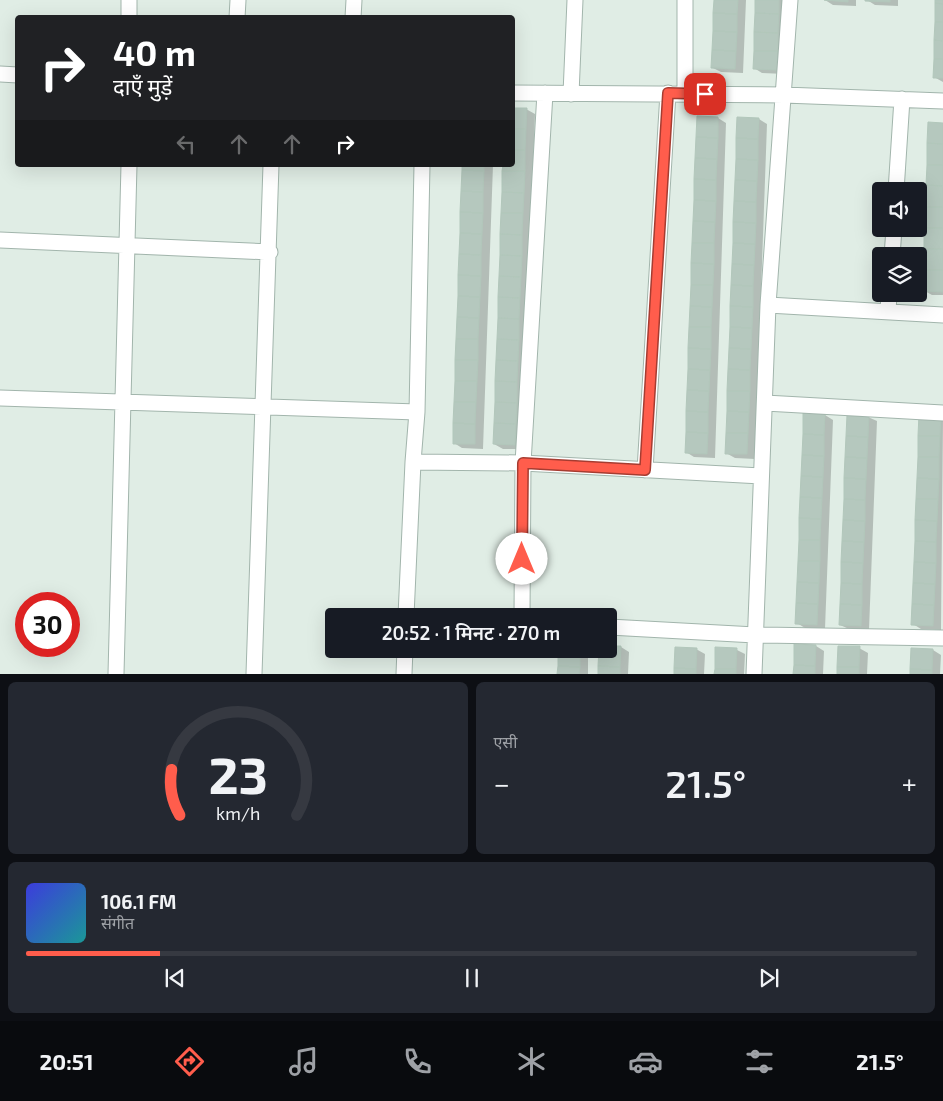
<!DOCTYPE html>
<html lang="hi">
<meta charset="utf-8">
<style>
:root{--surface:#171b24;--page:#242831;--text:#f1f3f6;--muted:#9ea1a6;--line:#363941;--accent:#ff5d4c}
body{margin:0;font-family:"Exo 2","Noto Sans Devanagari",sans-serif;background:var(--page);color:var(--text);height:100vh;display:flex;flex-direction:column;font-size:19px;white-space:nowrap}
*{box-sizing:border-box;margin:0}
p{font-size:16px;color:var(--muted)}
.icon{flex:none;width:28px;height:28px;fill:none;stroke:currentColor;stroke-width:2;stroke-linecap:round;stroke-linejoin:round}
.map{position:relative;height:674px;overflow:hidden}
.details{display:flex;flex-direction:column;gap:8px;padding:8px;background:#0d0f14;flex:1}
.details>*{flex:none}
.guide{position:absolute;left:15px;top:15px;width:500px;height:152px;border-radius:5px;box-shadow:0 5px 20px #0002;background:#202124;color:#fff;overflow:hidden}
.controls{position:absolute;left:872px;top:182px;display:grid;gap:10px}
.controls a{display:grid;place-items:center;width:55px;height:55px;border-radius:5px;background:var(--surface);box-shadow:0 5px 20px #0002;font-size:25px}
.speed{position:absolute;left:15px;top:592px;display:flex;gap:10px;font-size:25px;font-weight:700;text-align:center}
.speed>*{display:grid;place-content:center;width:65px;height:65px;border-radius:50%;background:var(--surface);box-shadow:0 5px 20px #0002;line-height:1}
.speed .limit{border:8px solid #d22;background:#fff;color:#111}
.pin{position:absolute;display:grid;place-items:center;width:42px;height:42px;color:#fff;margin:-21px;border-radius:10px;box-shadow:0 2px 8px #0006}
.me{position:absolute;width:55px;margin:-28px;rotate:0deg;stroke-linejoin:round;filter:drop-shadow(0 0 4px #0008)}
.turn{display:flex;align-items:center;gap:18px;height:105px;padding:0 15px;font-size:22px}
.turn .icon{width:65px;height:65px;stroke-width:2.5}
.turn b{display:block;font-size:35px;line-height:42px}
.lanes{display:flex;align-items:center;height:48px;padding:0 15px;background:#0003;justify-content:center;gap:25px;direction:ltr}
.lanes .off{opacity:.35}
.big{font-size:38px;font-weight:600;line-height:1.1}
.details .widget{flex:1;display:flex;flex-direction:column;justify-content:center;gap:8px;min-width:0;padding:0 18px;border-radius:8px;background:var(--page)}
.details .dial{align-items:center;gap:0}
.dial svg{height:130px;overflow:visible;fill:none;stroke:var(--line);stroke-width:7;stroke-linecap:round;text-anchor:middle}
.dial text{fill:var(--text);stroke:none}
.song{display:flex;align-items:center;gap:15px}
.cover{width:60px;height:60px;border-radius:8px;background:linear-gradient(135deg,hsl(240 70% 55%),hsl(180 70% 35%))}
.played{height:5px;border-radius:2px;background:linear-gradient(90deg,var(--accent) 15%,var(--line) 15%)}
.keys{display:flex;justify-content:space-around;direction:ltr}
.heat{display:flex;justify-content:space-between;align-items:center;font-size:28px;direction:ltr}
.details .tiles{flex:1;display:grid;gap:8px;grid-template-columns:1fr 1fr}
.widget:last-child{grid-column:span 2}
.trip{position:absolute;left:325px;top:608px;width:292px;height:50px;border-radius:5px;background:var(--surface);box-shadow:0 5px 20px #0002;font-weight:600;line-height:50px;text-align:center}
.tabs{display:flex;height:80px;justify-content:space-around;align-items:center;background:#090b0e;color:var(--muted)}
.tabs .icon{width:35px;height:35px}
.tabs .selected{color:var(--accent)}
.tabs b{font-size:22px;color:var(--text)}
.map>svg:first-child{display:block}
.shadow{fill:#0003}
.building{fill:#b5c8be;stroke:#b2c7bb}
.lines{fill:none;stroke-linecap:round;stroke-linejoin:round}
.street-casing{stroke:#a2b5ac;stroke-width:17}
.street{stroke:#fff;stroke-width:15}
.route-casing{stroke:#a63c31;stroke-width:12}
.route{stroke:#ff5d4c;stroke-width:9}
</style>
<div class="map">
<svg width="943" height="674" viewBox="0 0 943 674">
<rect width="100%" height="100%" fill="#e0ede5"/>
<path class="shadow" d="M715,0H746L743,73L721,72L713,68Z
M756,0H787L785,74L762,73L754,68Z
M825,0H856V6L833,5Z
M867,0H898V6L875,5Z
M937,0H943V82L934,77Z
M526,109L535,114L523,449H503L494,444L504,165H512Z
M698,118H718L726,123L715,458L694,457L686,452Z
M759,119L767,124L755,459L735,458L726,453Z
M943,124V295H932L923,290Z
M463,165H493L483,449L462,448L454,443Z
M825,415L833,420L825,629L805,628L797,623Z
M941,416L943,418L941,630L921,629L913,624Z
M868,417L877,421L869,630L849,629L840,625Z
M816,646L824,651L823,674H795Z
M609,647H621L629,652L628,674H599L600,649H609Z
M859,648L868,653L867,674H838Z
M559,649H583L588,652V674H558Z
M696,649L705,654L704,674H675Z
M737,650L745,654L744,674H715Z
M933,650L941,655L940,674H911Z"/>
<path class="building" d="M714,0H738L737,14L713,13Z
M755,0H779V14L755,13Z
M824,0H848V2Z
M865,0H890V2L865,1Z
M935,0H943V4L935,3Z
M935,3L943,4V22H935Z
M713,13L737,14V32L713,31Z
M755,13L779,14L778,33L754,32Z
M935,22H943V41L934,40Z
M713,31L737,32L736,51L712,50Z
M754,32L778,33V51H754Z
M934,40L943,41V59H934Z
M712,50L736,51L735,69L711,68Z
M754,51H778L777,70L753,69Z
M934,59H943V78H933Z
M512,108H527L526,129H512Z
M697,116L718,117V138L696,137Z
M737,117L759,118L758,139L736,138Z
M928,122L943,123V144L927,143Z
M512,129H526L525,150H512Z
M696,137L718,138L717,159L695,158Z
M736,138L758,139V160L736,159Z
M927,143L943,144V165H927Z
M512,150H525V171H502L503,165H512Z
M695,158L717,159L716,180L694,179Z
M736,159L758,160L757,181L735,180Z
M462,165H484V171L462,170Z
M927,165H943V186L926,185Z
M462,170L484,171L483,192L461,191Z
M502,171H525L524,193L502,192Z
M694,179L716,180V201L694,200Z
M735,180L757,181L756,202L734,201Z
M926,185L943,186V207H925Z
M461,191L483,192V213L460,212Z
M502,192L524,193L523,213H501Z
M694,200L716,201L715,222L693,221Z
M734,201L756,202V223L733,222Z
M925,207H943V228H924Z
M460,212L483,213L482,234L460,233Z
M501,213H523L522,235L500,234Z
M693,221L715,222L714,243H692Z
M733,222L756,223L755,244L733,243Z
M924,228H943V249H924Z
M460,233L482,234L481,255L459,254Z
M500,234L522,235V256L500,255Z
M692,243H714V264L691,263Z
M733,243L755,244L754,265L732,264Z
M924,249H943V270H923Z
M459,254L481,255V276L458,275Z
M500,255L522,256L521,277L499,276Z
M691,263L714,264L713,285H691Z
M732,264L754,265L753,286L731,285Z
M923,270H943V292L922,291Z
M458,275L481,276L480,297L458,296Z
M499,276L521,277L520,298L498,297Z
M691,285H713L712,307L690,306Z
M731,285L753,286V307L730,306Z
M458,296L480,297L479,318L457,317Z
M498,297L520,298L519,319L498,318Z
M690,306L712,307L711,327H689Z
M730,306L753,307L752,328L730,327Z
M457,317L479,318L478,339H456Z
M498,318L519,319V340L497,339Z
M689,327H711V349L688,348Z
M730,327L752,328L751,349L729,348Z
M456,339H478V360H455Z
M497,339L519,340L518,361L496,360Z
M688,348L711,349L710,370L688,369Z
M729,348L751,349L750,370L728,369Z
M455,360H478L477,381H455Z
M496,360L518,361L517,382L495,381Z
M688,369L710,370L709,391L687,390Z
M728,369L750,370V391H727Z
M455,381H477L476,402H454Z
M495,381L517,382V403L495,402Z
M687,390L709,391L708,412L686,411Z
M727,391H750L749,412L727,411Z
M454,402H476L475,424L453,423Z
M495,402L517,403L516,424L494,423Z
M686,411L708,412V433L686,432Z
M727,411L749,412L748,433H726Z
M803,413L825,414L824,435L803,434Z
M919,414L941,415L940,436H918Z
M847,415H869L868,437L846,436Z
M453,423L475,424V444H453Z
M494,423L516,424L515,445L493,444Z
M686,432L708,433L707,454L685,453Z
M726,433H748L747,454H725Z
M803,434L824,435V456L802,455Z
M846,436L868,437L867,458L845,457Z
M918,436H940L939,457H918Z
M802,455L824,456L823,477L801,476Z
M845,457L867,458L866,479L844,478Z
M918,457H939V479L917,478Z
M801,476L823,477L822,498L800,497Z
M844,478L866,479L865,500L844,499Z
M917,478L939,479L938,499H916Z
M800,497L822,498L821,519L799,518Z
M844,499L865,500V521L843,520Z
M916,499H938L937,521L915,520Z
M799,518L821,519L820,540H799Z
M843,520L865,521L864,542L842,541Z
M915,520L937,521L936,542L915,541Z
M799,540H820V561H798Z
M842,541L864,542L863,563L841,562Z
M915,541L936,542V563L914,562Z
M798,561H820L819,583L797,582Z
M841,562L863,563L862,584L841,583Z
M914,562L936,563L935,584L913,583Z
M797,582L819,583L818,604L796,603Z
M841,583L862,584V605L840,604Z
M913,583L935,584L934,605L912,604Z
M796,603L818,604L817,625L795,624Z
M840,604L862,605L861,626L839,625Z
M912,604L934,605L933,626L911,625Z
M794,644L816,645L815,666L794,665Z
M609,646H621L620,667L598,666L599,649H609Z
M838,646H860L859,667H837Z
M675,647L697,648L696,669L674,668Z
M715,647L737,648L736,669H715Z
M911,648L933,649L932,670L910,669Z
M558,649H580V667L558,666Z
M794,665L815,666V674H793Z
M558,666L580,667L579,674H557Z
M598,666L620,667V674H598Z
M837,667H859V674H837Z
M674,668L696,669V674H674Z
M715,669H736V674H714Z
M910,669L932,670V674H910Z"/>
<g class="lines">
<defs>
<path id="street" d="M129,0V18
M237,18L238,0
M353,18L354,0
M0,74L18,75
M512,93L784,95L943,101
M685,93V0
M571,94L575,0
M896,191L902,99
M0,240L270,252
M892,256L894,229
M768,305L943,315
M888,312L889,294
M0,398L417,412
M765,403L943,413
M413,462L523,463L761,476
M645,470L668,93
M406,616L413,462L417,412L422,165
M522,616L523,463L545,93
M609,627L755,635L943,638
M116,674L129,165
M254,674L271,165
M404,674L405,649
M754,674L768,305L790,0"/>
</defs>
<use href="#street" class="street-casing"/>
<use href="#street" class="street"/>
</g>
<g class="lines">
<defs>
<path id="route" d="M522,559L523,463L645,470L668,93L705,94"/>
</defs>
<use href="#route" class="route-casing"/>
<use href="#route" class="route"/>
</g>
</svg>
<div class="controls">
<a><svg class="icon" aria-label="sound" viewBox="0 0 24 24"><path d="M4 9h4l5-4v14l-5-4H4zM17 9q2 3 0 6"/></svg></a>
<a><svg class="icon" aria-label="layers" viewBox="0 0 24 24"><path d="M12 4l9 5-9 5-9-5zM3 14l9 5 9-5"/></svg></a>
</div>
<div class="speed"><div class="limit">30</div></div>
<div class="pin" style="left:705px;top:94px;background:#d93025"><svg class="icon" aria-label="arrive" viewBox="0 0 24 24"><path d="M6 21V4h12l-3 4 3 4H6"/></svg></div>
<svg class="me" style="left:522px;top:559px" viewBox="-20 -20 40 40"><circle r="19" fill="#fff"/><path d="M0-13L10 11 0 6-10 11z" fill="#ff5d4c"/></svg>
<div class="trip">20:52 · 1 मिनट · 270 m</div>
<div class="guide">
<div class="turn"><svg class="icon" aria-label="right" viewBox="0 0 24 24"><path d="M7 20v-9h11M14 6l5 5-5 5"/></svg><div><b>40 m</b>दाएँ मुड़ें</div></div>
<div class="lanes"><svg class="icon off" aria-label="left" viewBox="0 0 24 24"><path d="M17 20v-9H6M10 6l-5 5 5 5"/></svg><svg class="icon off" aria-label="ahead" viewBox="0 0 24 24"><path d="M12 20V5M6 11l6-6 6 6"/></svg><svg class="icon off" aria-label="ahead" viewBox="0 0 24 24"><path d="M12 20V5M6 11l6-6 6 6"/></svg><svg class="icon" aria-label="right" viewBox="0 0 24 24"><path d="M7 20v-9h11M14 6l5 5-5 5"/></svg></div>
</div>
</div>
<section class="details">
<div class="tiles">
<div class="widget dial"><svg viewBox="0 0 100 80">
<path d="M14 69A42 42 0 1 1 86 69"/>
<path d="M14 69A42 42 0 0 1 9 41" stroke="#ff5d4c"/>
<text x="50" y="56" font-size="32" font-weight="700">23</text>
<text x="50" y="72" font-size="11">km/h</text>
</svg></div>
<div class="widget"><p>एसी</p>
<div class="heat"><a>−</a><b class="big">21.5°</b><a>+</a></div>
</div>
<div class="widget">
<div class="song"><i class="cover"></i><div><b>106.1 FM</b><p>संगीत</p></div></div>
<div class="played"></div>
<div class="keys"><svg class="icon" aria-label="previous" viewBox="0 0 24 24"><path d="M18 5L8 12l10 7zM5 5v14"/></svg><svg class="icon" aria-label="pause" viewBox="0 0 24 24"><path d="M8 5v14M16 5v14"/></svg><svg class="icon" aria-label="next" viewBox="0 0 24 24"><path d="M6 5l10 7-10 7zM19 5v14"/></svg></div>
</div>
</div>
</section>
<nav class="tabs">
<b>20:51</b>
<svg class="icon selected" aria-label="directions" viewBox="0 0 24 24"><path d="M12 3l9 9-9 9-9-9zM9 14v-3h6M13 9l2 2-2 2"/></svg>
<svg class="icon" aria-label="music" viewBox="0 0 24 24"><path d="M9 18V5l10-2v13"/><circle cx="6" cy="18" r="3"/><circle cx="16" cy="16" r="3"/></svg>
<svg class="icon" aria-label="phone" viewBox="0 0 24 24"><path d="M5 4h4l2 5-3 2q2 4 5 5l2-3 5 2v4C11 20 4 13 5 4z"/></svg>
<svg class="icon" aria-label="climate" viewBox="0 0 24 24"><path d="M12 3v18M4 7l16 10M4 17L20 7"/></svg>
<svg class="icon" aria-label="car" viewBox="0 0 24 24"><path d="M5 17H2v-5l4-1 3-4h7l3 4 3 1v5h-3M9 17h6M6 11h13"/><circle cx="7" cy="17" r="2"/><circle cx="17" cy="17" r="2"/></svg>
<svg class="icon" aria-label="filters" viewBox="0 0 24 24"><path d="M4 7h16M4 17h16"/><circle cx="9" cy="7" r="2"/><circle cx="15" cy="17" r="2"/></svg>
<b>21.5°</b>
</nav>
